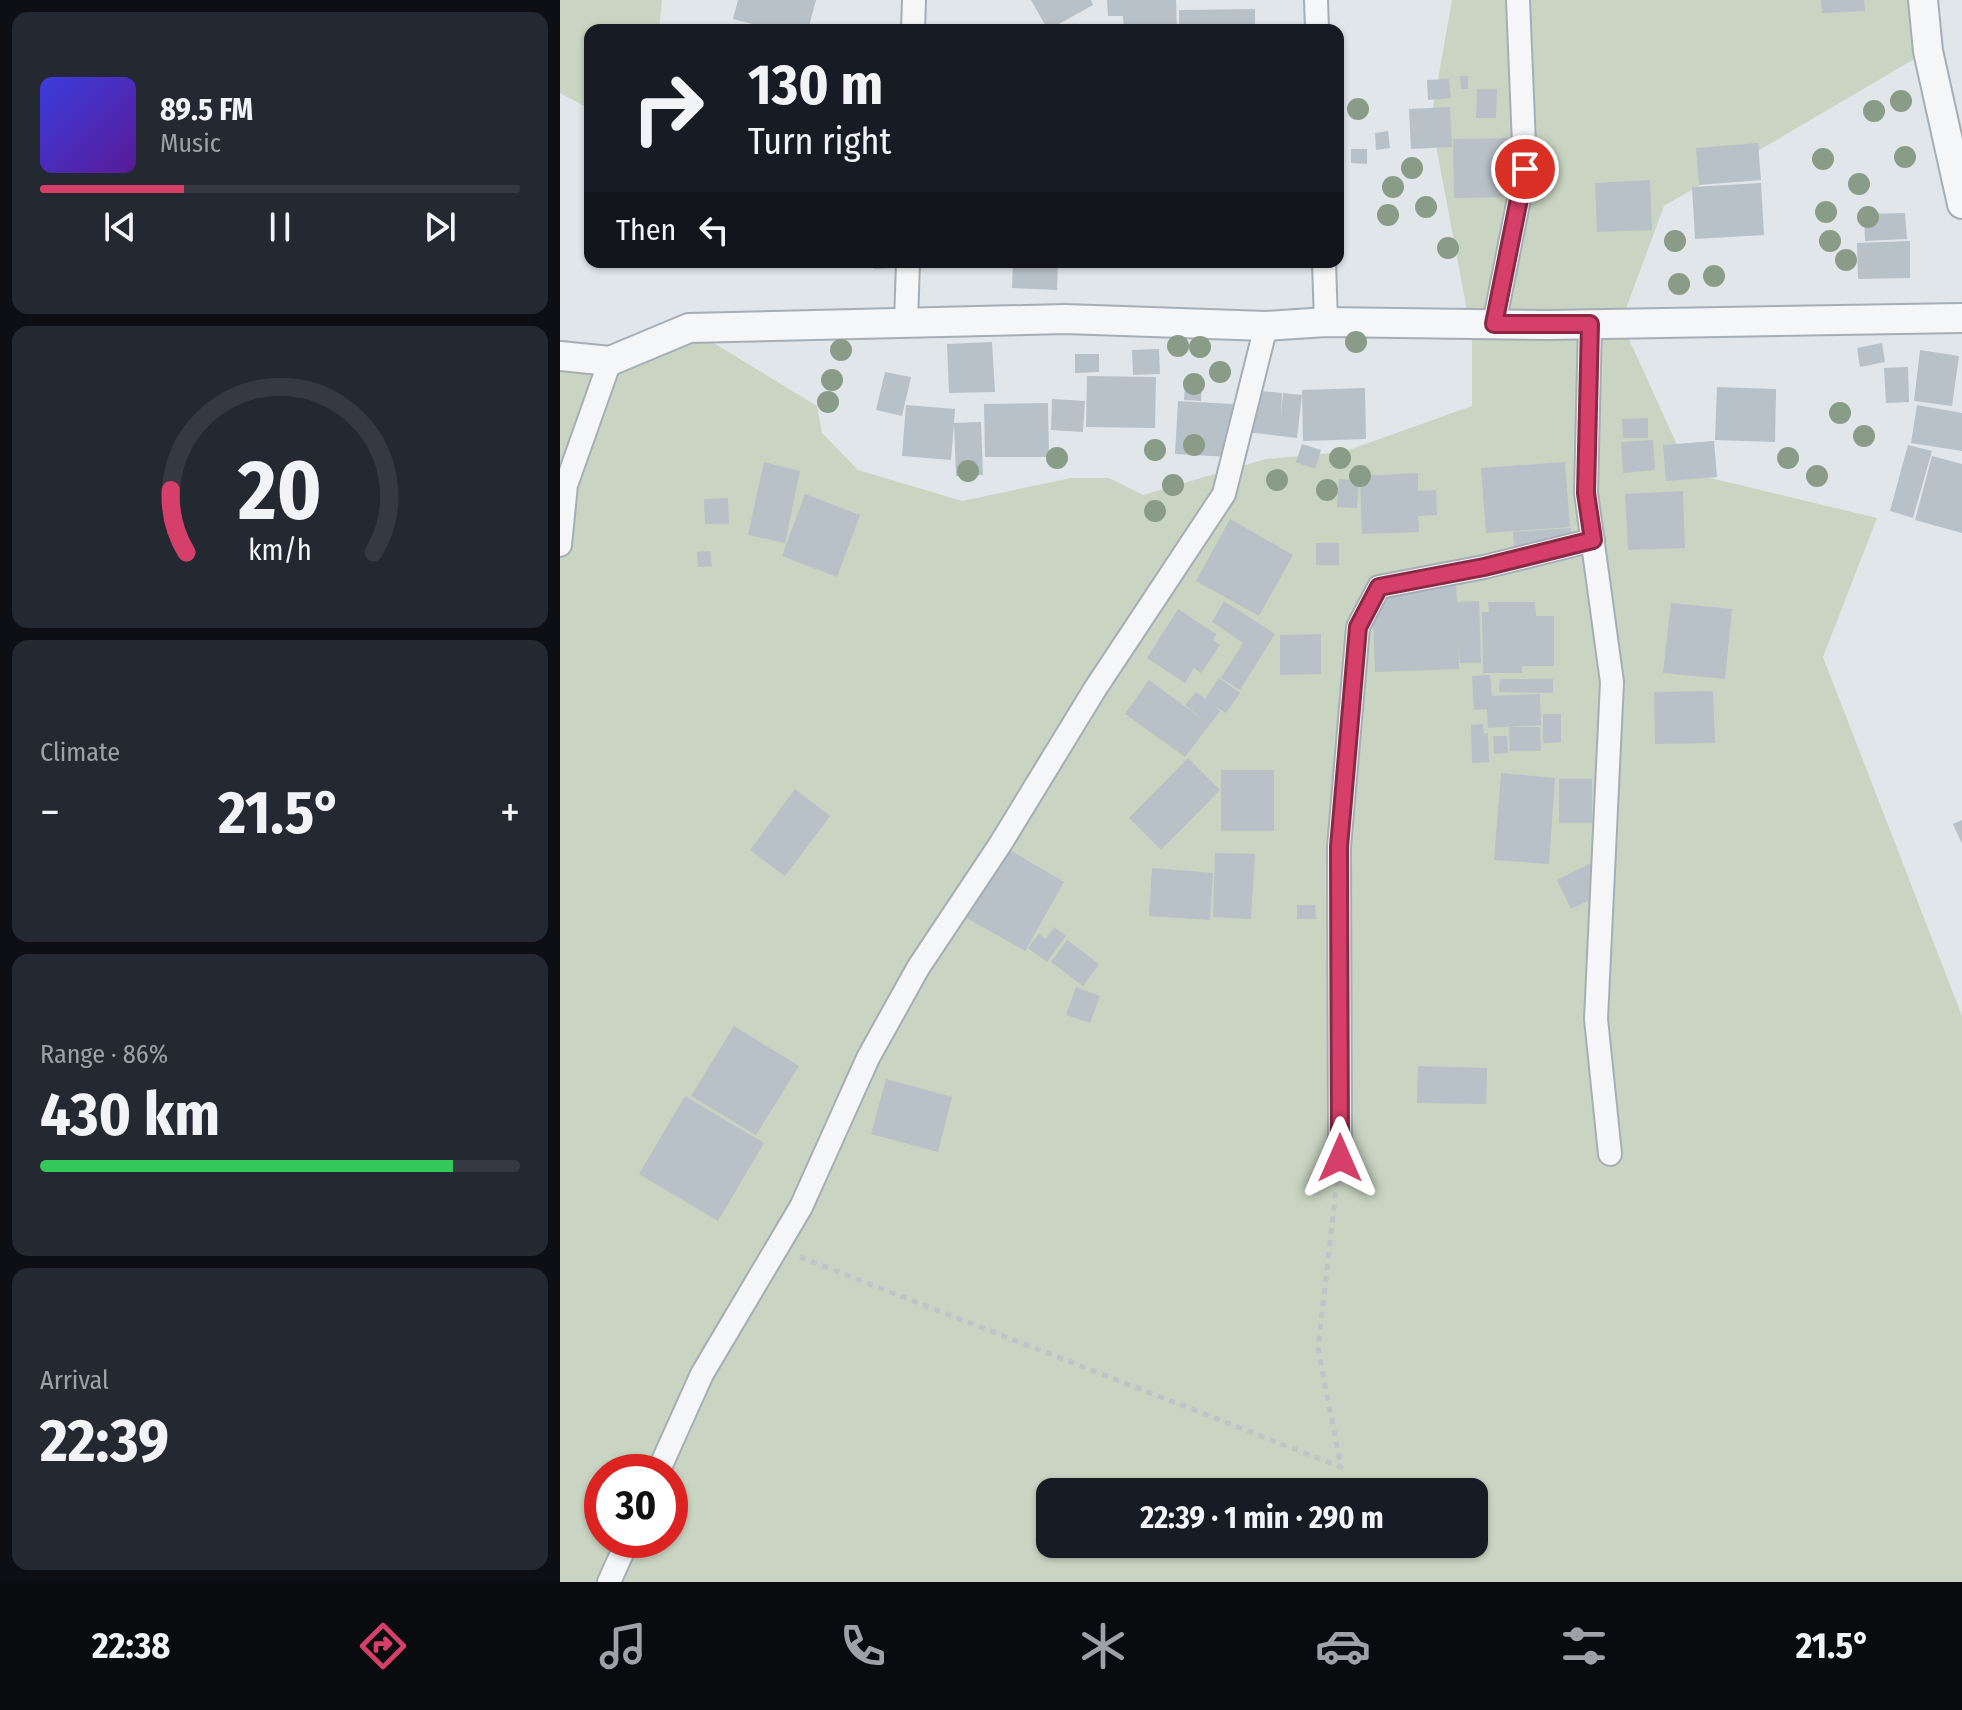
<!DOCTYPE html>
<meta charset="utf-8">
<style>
:root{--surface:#171b24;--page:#242831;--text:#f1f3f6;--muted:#9ea1a6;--line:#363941;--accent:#d63f69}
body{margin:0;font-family:"Fira Sans Condensed",sans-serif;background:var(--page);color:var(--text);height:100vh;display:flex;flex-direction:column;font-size:30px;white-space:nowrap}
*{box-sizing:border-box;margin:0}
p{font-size:26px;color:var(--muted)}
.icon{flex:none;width:44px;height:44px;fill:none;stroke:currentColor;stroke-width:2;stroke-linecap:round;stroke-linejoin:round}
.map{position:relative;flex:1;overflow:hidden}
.side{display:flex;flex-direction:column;gap:12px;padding:12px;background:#0d0f14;width:560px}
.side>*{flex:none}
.hud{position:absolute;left:24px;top:24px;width:760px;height:244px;border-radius:16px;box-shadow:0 2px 6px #0004;background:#171b24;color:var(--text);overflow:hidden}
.speed{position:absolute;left:24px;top:1454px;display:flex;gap:16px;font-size:40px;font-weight:700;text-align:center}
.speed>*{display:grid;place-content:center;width:104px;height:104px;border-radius:50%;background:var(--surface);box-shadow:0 2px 6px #0004;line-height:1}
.speed .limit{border:12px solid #d22;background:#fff;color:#111}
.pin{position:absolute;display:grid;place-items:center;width:68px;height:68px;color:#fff;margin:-34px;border:4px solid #fff;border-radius:50%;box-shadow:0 2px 8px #0007}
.me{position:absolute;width:88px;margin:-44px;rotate:0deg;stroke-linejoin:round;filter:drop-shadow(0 0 6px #0008)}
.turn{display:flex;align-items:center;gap:28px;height:168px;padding:0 32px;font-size:36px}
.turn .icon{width:104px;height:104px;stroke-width:2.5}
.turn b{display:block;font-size:56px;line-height:68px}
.then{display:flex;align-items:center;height:76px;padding:0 32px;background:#0003;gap:16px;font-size:30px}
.big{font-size:60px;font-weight:700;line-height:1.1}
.side .widget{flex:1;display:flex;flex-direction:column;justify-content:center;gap:12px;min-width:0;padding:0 28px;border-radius:16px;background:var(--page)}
.side .dial{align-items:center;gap:0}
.dial svg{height:208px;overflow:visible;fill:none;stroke:var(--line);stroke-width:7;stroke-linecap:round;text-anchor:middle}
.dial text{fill:var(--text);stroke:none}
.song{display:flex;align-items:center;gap:24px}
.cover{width:96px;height:96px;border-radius:12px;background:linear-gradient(135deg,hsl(240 70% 55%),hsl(270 70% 35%))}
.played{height:8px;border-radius:4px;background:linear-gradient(90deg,var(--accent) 30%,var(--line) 30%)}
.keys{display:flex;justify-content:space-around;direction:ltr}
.heat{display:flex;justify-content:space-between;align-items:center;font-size:44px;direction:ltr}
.charge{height:12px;border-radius:6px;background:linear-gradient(90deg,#34c759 86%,var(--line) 0)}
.trip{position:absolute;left:476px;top:1478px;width:452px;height:80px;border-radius:16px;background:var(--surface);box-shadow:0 2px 6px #0004;font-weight:700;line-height:80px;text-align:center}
.tabs{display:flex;height:128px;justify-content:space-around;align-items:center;background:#090b0e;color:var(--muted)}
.tabs .icon{width:56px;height:56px}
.tabs .current{color:var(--accent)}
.tabs b{font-size:36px;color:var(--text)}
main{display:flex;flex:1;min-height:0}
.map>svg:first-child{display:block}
.green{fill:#c9d5c2;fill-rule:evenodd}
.building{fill:#b8c0c8}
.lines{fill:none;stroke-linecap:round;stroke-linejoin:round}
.minor-casing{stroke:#a6aeb5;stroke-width:26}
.tertiary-casing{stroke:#a6aeb5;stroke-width:32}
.path{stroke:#bfc4c9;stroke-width:5;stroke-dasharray:6 6;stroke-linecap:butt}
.minor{stroke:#f4f6f8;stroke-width:22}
.tertiary{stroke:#f4f6f8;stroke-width:28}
.tree{fill:#8a9c87}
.route-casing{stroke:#8b2944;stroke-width:20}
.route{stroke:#d63f69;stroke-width:14}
</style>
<main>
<section class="side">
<div class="widget">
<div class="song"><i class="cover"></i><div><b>89.5 FM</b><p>Music</p></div></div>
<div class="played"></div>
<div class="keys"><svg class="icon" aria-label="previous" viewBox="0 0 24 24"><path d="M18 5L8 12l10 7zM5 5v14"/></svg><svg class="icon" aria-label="pause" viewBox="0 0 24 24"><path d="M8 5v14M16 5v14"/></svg><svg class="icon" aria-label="next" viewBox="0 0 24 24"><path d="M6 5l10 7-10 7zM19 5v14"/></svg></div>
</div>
<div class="widget dial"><svg viewBox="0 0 100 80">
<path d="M14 69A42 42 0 1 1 86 69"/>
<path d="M14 69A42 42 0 0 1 8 45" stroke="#d63f69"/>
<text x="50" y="56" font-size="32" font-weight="700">20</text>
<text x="50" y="72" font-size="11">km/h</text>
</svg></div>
<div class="widget"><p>Climate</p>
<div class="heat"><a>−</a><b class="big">21.5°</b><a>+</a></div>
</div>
<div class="widget"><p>Range · 86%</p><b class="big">430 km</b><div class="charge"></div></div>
<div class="widget"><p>Arrival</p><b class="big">22:39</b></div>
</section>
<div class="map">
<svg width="1402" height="1582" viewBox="0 0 1402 1582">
<rect width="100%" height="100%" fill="#e1e6eb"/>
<path class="green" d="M0,0H102L99,30H30V109L0,93Z
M892,0H1362L1368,51L1104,206L1061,322L1130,473L1317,518L1263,657L1402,1016V1582H0V356L50,361L129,328L257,406L262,433L298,470L402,501L511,478H549L583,495L706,459L783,452L912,406V337L871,119ZM42,1472H110V1540H42ZM490,1492H914V1544H490Z"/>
<path class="building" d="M178,0H256L248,30H215L173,19Z
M471,0H531L533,5L488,30Z
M547,0H616L617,30H564L563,16H548Z
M1261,0H1304L1305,11L1262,13Z
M695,9V30H619V10Z
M900,76H908V89H901Z
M889,79L891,98L868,100L867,80Z
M917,89H937L936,118H916Z
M890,107L892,147L851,149L849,109Z
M828,131L830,148L816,150L815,133Z
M950,138L951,197L894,198L893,139Z
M1198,143L1201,180L1139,185L1136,148Z
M791,149H807V164L791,163Z
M1090,180L1092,230L1037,232L1035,183Z
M1201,183L1204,235L1135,239L1132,187Z
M1345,213L1347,239L1305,241L1304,214Z
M1350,241V278L1298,279L1297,243Z
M313,262H333V268L314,269Z
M453,262H498L497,290L452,288Z
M599,262H637V266L599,264Z
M432,342L435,392L389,393L387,344Z
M1322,343L1325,362L1300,367L1297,348Z
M599,349L600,374L573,375L572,350Z
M1360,350L1399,356L1392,406L1354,401Z
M515,354H539V372L515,373Z
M1348,367L1349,402L1326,403L1324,368Z
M325,372L351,377L342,416L316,410Z
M527,376L596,377L595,428L526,427Z
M625,381L642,382L641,401L624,400Z
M1157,387L1216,389L1215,442L1155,440Z
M805,388L806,439L743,441L742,390Z
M691,390L722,393L721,417L723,393L742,395L737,438L686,432Z
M492,399L525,401L523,432L491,430Z
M618,401L673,404L670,457L615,454Z
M488,403L489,457H425L424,404Z
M346,405L395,409L394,423L421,422L423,475L396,476L394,424L391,460L342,456Z
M1357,405L1402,413V451L1351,443Z
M1088,418V438H1063L1062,419Z
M1093,440L1095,470L1063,473L1061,442Z
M1154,441L1157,477L1106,481L1103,445Z
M742,444L761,450L755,469L736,462Z
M1348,445L1372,451L1353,518L1330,511Z
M1372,456L1402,464V533L1355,520Z
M204,462L240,471L225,543L188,535Z
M1005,462L1010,527L926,533L921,468Z
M858,473V491L876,490L877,515L858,516L859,532L802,534L800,476Z
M779,479L799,481L797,508L777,507Z
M1123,491L1125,548L1068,550L1065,494Z
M245,494L300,515L277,577L222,556Z
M168,498L169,524H145L144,499Z
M670,519L733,555L699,616L636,581Z
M1011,528L1012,551L955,556L953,532Z
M756,543H779V565H756Z
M150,551L152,566L138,567L137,552Z
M896,585L897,602L919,601L921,663H900L898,641L899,669L815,672L812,588Z
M664,601L715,634L680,690L661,678L683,643L652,622Z
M928,602H975L976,616H994V666H962V673H923L922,612H929Z
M1111,603L1172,609L1165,679L1103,673Z
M618,609L656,634L653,640L660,645L641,673L634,668L625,683L587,658Z
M761,634V674L720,675V635Z
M930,675L932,696L980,694L981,725L928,728L927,709L914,710L912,676Z
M659,678L680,693L666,713L653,705L660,711L625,757L565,714L589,680L646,722L625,705L636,692L645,699Z
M940,679H993V693L939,692Z
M1153,691L1155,743L1095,744L1094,692Z
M983,714H1001V742L983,743Z
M923,724L924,734L928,733L929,762L912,763L911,725Z
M949,727H980L981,751H950Z
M933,736H947L948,753L934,754Z
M628,758L660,790L601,850L569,818Z
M661,770H714V831H661Z
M941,773L995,778L989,864L934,860Z
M999,779H1032V823H999Z
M235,789L270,816L225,876L190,850Z
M1402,820V844L1393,824Z
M443,846L504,882L465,951L403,916Z
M655,853L695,854L691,919L653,917Z
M1037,860L1051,890L1011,909L997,880Z
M592,868L653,873L650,920L589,916Z
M737,905H755L756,919H737Z
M494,927L506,936L487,962L468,948L479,934L486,939Z
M507,940L539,964L523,986L491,962Z
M516,987L540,996L530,1023L506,1015Z
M174,1026L239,1066L196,1135L131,1096Z
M858,1066L927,1068L926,1104L857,1103Z
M326,1079L392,1097L378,1152L311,1134Z
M125,1096L204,1143L158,1221L79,1174Z"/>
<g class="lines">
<defs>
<path id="minor" d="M756,0L757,30
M353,30L354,0
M764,262L766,322
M346,323L348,262
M934,324L965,169L958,0
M1030,324L1026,493L1052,682L1036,1019L1050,1154
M0,545L6,485L50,361
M780,1158L779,847L798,627L819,587L924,567L1033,540
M98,1472L142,1374L241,1207L308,1058L358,968L441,843L535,689L664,494L706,326
M49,1582L68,1540"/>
<path id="tertiary" d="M1363,0L1368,51L1402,204
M0,356L50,361L129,328L505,319L706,326L766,322L988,325L1402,318"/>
</defs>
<use href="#minor" class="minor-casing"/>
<use href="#tertiary" class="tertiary-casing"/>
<path class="path" d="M240,1257L781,1467L758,1349L777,1181"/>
<use href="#minor" class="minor"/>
<use href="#tertiary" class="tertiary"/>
</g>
<g class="tree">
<circle cx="1341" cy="101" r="11"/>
<circle cx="798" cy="109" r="11"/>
<circle cx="1314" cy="111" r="11"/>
<circle cx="1345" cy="157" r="11"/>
<circle cx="1263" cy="159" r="11"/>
<circle cx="852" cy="168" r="11"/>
<circle cx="1299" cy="184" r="11"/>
<circle cx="833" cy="187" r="11"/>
<circle cx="866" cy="207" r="11"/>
<circle cx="1266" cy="212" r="11"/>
<circle cx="828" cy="215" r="11"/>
<circle cx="1308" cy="217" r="11"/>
<circle cx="1115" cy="241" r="11"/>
<circle cx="1270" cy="241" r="11"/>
<circle cx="888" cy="248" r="11"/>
<circle cx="1286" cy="260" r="11"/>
<circle cx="1154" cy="276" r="11"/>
<circle cx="1119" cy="284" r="11"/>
<circle cx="796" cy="342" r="11"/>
<circle cx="618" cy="346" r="11"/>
<circle cx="640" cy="347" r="11"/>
<circle cx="281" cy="350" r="11"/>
<circle cx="660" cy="372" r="11"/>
<circle cx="272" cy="380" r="11"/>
<circle cx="634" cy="384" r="11"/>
<circle cx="268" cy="402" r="11"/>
<circle cx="1280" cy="413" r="11"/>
<circle cx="1304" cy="436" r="11"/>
<circle cx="634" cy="445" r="11"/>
<circle cx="595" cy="450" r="11"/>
<circle cx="497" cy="458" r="11"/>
<circle cx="780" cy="458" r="11"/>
<circle cx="1228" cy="458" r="11"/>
<circle cx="408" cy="471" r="11"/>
<circle cx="800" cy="476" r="11"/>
<circle cx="1257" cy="476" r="11"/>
<circle cx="717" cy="480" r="11"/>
<circle cx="613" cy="485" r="11"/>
<circle cx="767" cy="490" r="11"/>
<circle cx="595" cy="511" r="11"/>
</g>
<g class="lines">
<defs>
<path id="route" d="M780,1158L779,847L798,627L819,587L924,567L1033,540L1026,493L1030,324H934L965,169"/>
</defs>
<use href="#route" class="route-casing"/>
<use href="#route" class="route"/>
</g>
</svg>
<div class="speed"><div class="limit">30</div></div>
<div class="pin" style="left:965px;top:169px;background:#d93025"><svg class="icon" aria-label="arrive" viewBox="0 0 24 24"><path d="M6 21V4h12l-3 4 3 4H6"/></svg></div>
<svg class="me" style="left:780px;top:1158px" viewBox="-20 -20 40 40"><path d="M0-17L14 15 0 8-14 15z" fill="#d63f69" stroke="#fff" stroke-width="4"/></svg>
<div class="trip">22:39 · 1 min · 290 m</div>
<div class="hud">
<div class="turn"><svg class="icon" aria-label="right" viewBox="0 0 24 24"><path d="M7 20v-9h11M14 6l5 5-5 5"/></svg><div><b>130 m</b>Turn right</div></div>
<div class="then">Then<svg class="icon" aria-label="left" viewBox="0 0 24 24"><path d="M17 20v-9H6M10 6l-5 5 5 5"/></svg></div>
</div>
</div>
</main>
<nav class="tabs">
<b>22:38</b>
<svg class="icon current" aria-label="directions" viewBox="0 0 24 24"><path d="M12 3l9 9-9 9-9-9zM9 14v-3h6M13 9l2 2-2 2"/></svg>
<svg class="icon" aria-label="music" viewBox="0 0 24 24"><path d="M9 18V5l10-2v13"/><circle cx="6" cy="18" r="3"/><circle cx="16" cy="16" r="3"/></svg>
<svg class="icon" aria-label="phone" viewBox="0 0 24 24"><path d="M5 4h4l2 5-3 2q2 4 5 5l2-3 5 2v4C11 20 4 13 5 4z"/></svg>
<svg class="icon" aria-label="climate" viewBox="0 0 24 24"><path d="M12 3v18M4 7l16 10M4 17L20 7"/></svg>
<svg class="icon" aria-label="car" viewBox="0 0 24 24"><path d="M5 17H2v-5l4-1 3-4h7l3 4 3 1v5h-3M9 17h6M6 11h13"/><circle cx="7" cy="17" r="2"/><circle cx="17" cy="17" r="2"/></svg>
<svg class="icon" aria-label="filters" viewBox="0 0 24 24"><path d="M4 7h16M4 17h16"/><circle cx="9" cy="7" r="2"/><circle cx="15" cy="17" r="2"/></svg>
<b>21.5°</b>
</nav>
